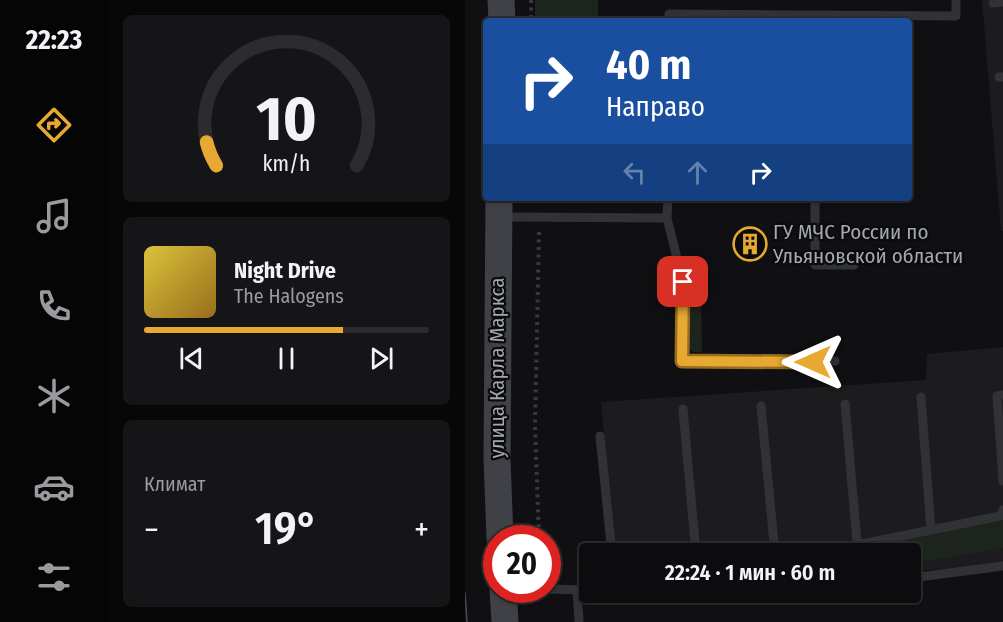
<!DOCTYPE html>
<html lang="ru">
<meta charset="utf-8">
<style>
:root{--surface:#0c0c0e;--page:#151517;--text:#f1f3f6;--muted:#9a9b9e;--line:#2c2c2e;--accent:#e8a932}
body{margin:0;font-family:"Fira Sans Condensed",sans-serif;background:var(--page);color:var(--text);height:100vh;display:flex;flex-direction:column;font-size:22px;white-space:nowrap}
*{box-sizing:border-box;margin:0}
p{font-size:20px;color:var(--muted)}
.icon{flex:none;width:33px;height:33px;fill:none;stroke:currentColor;stroke-width:2;stroke-linecap:round;stroke-linejoin:round}
.map{position:relative;flex:1;overflow:hidden}
.side{display:flex;flex-direction:column;gap:15px;padding:15px;background:#070708;width:357px}
.side>*{flex:none}
.top-card{position:absolute;left:18px;top:18px;width:429px;height:183px;border-radius:6px;box-shadow:0 2px 4px #0004,0 0 0 2px var(--line);background:#1a4fa0;color:#fff;overflow:hidden}
.speed{position:absolute;left:18px;top:525px;display:flex;gap:12px;font-size:30px;font-weight:700;text-align:center}
.speed>*{display:grid;place-content:center;width:78px;height:78px;border-radius:50%;background:var(--surface);box-shadow:0 2px 4px #0004,0 0 0 2px var(--line);line-height:1}
.speed .limit{border:9px solid #d22;background:#fff;color:#111}
.pin{position:absolute;display:grid;place-items:center;width:51px;height:51px;color:#fff;margin:-26px;border-radius:12px;box-shadow:0 3px 9px #0006}
.me{position:absolute;width:66px;margin:-33px;rotate:270deg;stroke-linejoin:round;filter:drop-shadow(0 0 4px #0008)}
.turn{display:flex;align-items:center;gap:21px;height:126px;padding:0 24px;font-size:27px}
.turn .icon{width:78px;height:78px;stroke-width:2.5}
.turn b{display:block;font-size:42px;line-height:51px}
.lanes{display:flex;align-items:center;height:57px;padding:0 24px;background:#0003;justify-content:center;gap:30px;direction:ltr}
.lanes .off{opacity:.35}
.big{font-size:45px;font-weight:600;line-height:1.1}
.side .tile{flex:1;display:flex;flex-direction:column;justify-content:center;gap:9px;min-width:0;padding:0 21px;border-radius:9px;background:var(--page)}
.side .dial{align-items:center;gap:0}
.dial svg{height:156px;overflow:visible;fill:none;stroke:var(--line);stroke-width:7;stroke-linecap:round;text-anchor:middle}
.dial text{fill:var(--text);stroke:none}
.song{display:flex;align-items:center;gap:18px}
.cover{width:72px;height:72px;border-radius:9px;background:linear-gradient(135deg,hsl(50 70% 55%),hsl(40 70% 35%))}
.played{height:6px;border-radius:3px;background:linear-gradient(90deg,var(--accent) 70%,var(--line) 70%)}
.keys{display:flex;justify-content:space-around;direction:ltr}
.heat{display:flex;justify-content:space-between;align-items:center;font-size:33px;direction:ltr}
.trip{position:absolute;left:114px;top:543px;width:342px;height:60px;border-radius:6px;background:var(--surface);box-shadow:0 2px 4px #0004,0 0 0 2px var(--line);font-weight:600;line-height:60px;text-align:center}
main{display:flex;flex:1;min-height:0}
.dock{display:flex;flex-direction:column;width:108px;justify-content:space-around;align-items:center;background:#050506;color:var(--muted)}
.dock .icon{width:42px;height:42px}
.dock .current{color:var(--accent)}
.dock b{font-size:27px;color:var(--text)}
.map>svg:first-child{display:block}
.built{fill:#1c1c1e}
.green{fill:#1d241e}
.lines{fill:none;stroke-linecap:round;stroke-linejoin:round}
.path{stroke:#38393d;stroke-width:4;stroke-dasharray:3 4.5;stroke-linecap:butt}
.service{stroke:#313236;stroke-width:9}
.secondary{stroke:#404146;stroke-width:27}
.tram{stroke:#4b4c51;stroke-width:1.5}
.route-casing{stroke:#976e20;stroke-width:15}
.route{stroke:#e8a932;stroke-width:10}
.labels{text-anchor:middle;stroke-width:4.5;stroke-linejoin:round;paint-order:stroke}
.poi-label{font-size:21px;fill:#a2a7b2;stroke:#0b0b0c;text-anchor:start}
.street-label{font-size:21px;fill:#a2a7b2;stroke:#0b0b0c}
</style>
<main>
<nav class="dock">
<b>22:23</b>
<svg class="icon current" aria-label="directions" viewBox="0 0 24 24"><path d="M12 3l9 9-9 9-9-9zM9 14v-3h6M13 9l2 2-2 2"/></svg>
<svg class="icon" aria-label="music" viewBox="0 0 24 24"><path d="M9 18V5l10-2v13"/><circle cx="6" cy="18" r="3"/><circle cx="16" cy="16" r="3"/></svg>
<svg class="icon" aria-label="phone" viewBox="0 0 24 24"><path d="M5 4h4l2 5-3 2q2 4 5 5l2-3 5 2v4C11 20 4 13 5 4z"/></svg>
<svg class="icon" aria-label="climate" viewBox="0 0 24 24"><path d="M12 3v18M4 7l16 10M4 17L20 7"/></svg>
<svg class="icon" aria-label="car" viewBox="0 0 24 24"><path d="M5 17H2v-5l4-1 3-4h7l3 4 3 1v5h-3M9 17h6M6 11h13"/><circle cx="7" cy="17" r="2"/><circle cx="17" cy="17" r="2"/></svg>
<svg class="icon" aria-label="filters" viewBox="0 0 24 24"><path d="M4 7h16M4 17h16"/><circle cx="9" cy="7" r="2"/><circle cx="15" cy="17" r="2"/></svg>
</nav>
<section class="side">
<div class="tile dial"><svg viewBox="0 0 100 80">
<path d="M14 69A42 42 0 1 1 86 69"/>
<path d="M14 69A42 42 0 0 1 9 57" stroke="#e8a932"/>
<text x="50" y="56" font-size="32" font-weight="700">10</text>
<text x="50" y="72" font-size="11">km/h</text>
</svg></div>
<div class="tile">
<div class="song"><i class="cover"></i><div><b>Night Drive</b><p>The Halogens</p></div></div>
<div class="played"></div>
<div class="keys"><svg class="icon" aria-label="previous" viewBox="0 0 24 24"><path d="M18 5L8 12l10 7zM5 5v14"/></svg><svg class="icon" aria-label="pause" viewBox="0 0 24 24"><path d="M8 5v14M16 5v14"/></svg><svg class="icon" aria-label="next" viewBox="0 0 24 24"><path d="M6 5l10 7-10 7zM19 5v14"/></svg></div>
</div>
<div class="tile"><p>Климат</p>
<div class="heat"><a>−</a><b class="big">19°</b><a>+</a></div>
</div>
</section>
<div class="map">
<svg width="538" height="622" viewBox="0 0 538 622">
<rect width="100%" height="100%" fill="#101012"/>
<path class="built" d="M517,0H538V231H536Z
M538,347V566L446,571V554L150,553L136,402L461,380L462,354Z"/>
<path class="green" d="M70,0H133V21H70Z
M236,297L237,352H228L222,347V302L225,298Z
M538,517V548L446,564V554H394L396,550L413,544Z"/>
<g class="lines">
<path class="path" d="M66,0V21
M219,198H250
M156,199L187,198
M74,232L70,426L74,538"/>
<path class="service" d="M528,3L538,2
M204,21V14L491,16V0
M534,77H538
M350,198V265H389
M36,217L202,218L218,282L217,361H370
M202,218L203,198
M538,395L532,396L538,481
M380,404L393,554
M296,406L310,554
M218,409L231,554
M135,436L147,554
M466,530L535,516L538,510
M392,545L466,530L456,397
M446,578L538,566
M82,589L124,590
M112,590L114,622
M204,592H246"/>
<path class="secondary" d="M36,0L37,21
M34,198L32,459L35,538
M38,590L40,622"/>
<path class="tram" d="M0,593L2,622"/>
</g>
<g class="lines">
<defs>
<path id="route" d="M218,282L217,361L348,362"/>
</defs>
<use href="#route" class="route-casing"/>
<use href="#route" class="route"/>
</g>
<defs>
<symbol id="building-ring" viewBox="-11 -11 22 22"><circle r="9.5" fill="#0b0b0c" stroke="#e8a932" stroke-width="1.5"/><path d="M-4-6H4V6H1V3H-1V6H-4ZM-2.5-4.3h1.7v1.8h-1.7ZM.8-4.3h1.7v1.8H.8ZM-2.5-1h1.7V.8h-1.7ZM.8-1h1.7V.8H.8Z" fill="#e8a932"/></symbol>
</defs>
<g fill-rule="evenodd">
<use href="#building-ring" x="266" y="225" width="38" height="38"/>
</g>
<g class="labels">
<g class="poi-label">
<text x="308" y="239">ГУ МЧС России по<tspan x="308" dy="24">Ульяновской области</tspan></text>
</g>
<g class="street-label">
<text transform="translate(32 368) rotate(-90)" y="7">улица Карла Маркса</text>
</g>
</g>
</svg>
<div class="speed"><div class="limit">20</div></div>
<div class="pin" style="left:218px;top:282px;background:#d93025"><svg class="icon" aria-label="arrive" viewBox="0 0 24 24"><path d="M6 21V4h12l-3 4 3 4H6"/></svg></div>
<svg class="me" style="left:348px;top:362px" viewBox="-20 -20 40 40"><path d="M0-17L14 15 0 8-14 15z" fill="#e8a932" stroke="#fff" stroke-width="4"/></svg>
<div class="trip">22:24 · 1 мин · 60 m</div>
<div class="top-card">
<div class="turn"><svg class="icon" aria-label="right" viewBox="0 0 24 24"><path d="M7 20v-9h11M14 6l5 5-5 5"/></svg><div><b>40 m</b>Направо</div></div>
<div class="lanes"><svg class="icon off" aria-label="left" viewBox="0 0 24 24"><path d="M17 20v-9H6M10 6l-5 5 5 5"/></svg><svg class="icon off" aria-label="ahead" viewBox="0 0 24 24"><path d="M12 20V5M6 11l6-6 6 6"/></svg><svg class="icon" aria-label="right" viewBox="0 0 24 24"><path d="M7 20v-9h11M14 6l5 5-5 5"/></svg></div>
</div>
</div>
</main>
